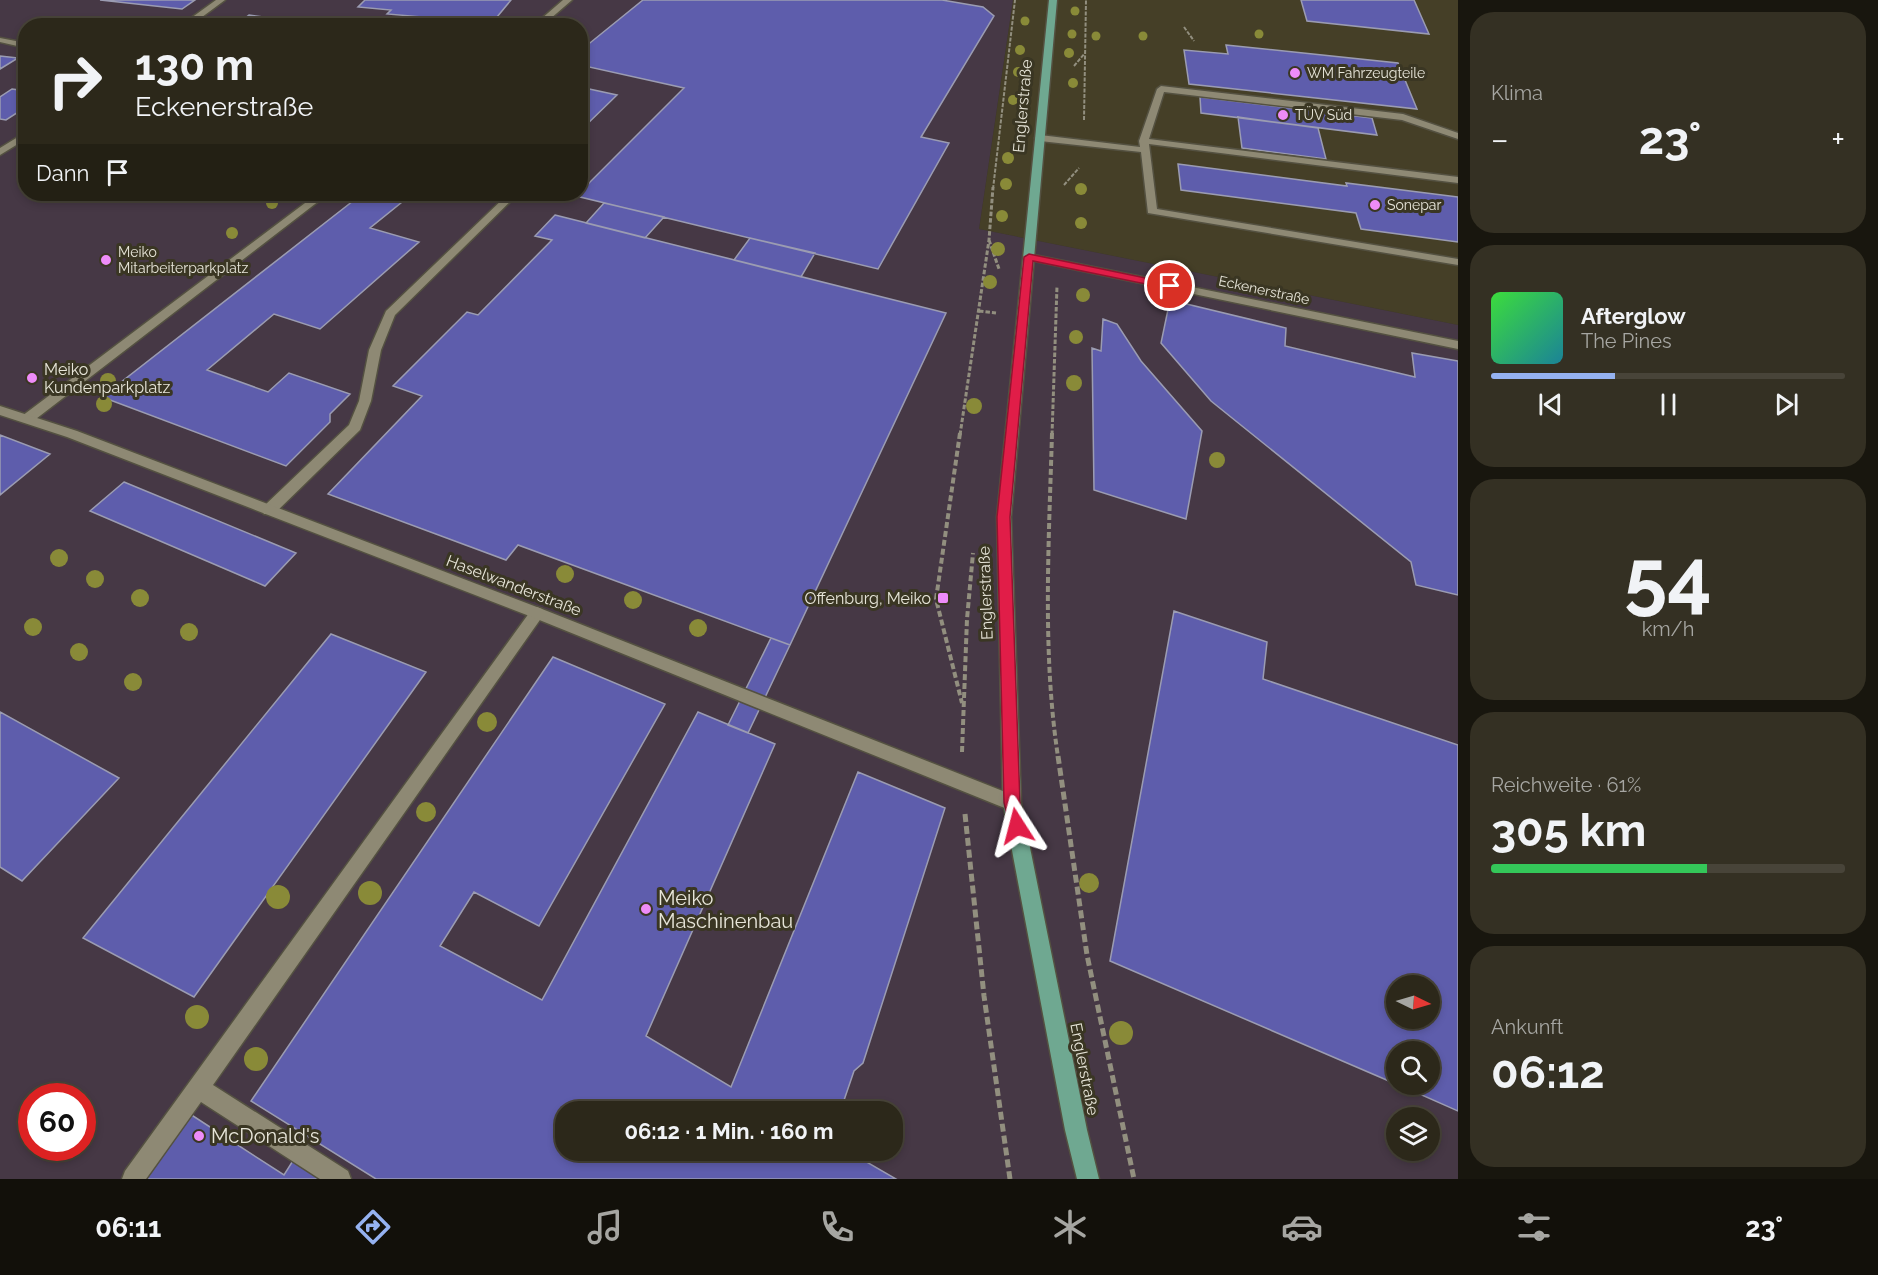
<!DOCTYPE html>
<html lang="de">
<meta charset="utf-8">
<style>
:root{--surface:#2c281a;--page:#343023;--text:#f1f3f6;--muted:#a6a6a2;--line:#484439;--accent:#95b2f1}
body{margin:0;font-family:Raleway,sans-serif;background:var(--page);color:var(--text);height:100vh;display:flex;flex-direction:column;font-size:22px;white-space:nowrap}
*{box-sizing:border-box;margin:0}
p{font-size:20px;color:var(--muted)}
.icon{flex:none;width:33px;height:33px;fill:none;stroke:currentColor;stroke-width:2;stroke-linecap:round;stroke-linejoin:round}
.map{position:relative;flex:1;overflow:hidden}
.drawer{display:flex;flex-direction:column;gap:12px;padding:12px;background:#18160e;width:420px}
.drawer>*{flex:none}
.banner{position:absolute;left:18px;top:18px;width:570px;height:183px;border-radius:24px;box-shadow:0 3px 9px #0003,0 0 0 2px var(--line);background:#2c281a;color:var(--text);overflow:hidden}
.needle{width:39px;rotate:95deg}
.fabs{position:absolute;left:1386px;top:975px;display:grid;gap:12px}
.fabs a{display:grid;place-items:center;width:54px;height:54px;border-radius:50%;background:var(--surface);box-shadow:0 3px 9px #0003,0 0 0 2px var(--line);font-size:30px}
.speed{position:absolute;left:18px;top:1083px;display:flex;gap:12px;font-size:30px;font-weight:700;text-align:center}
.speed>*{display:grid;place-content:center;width:78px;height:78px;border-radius:50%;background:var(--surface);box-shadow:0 3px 9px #0003,0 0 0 2px var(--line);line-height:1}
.speed .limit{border:9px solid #d22;background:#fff;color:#111}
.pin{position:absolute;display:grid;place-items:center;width:51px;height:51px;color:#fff;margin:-26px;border:3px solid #fff;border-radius:50%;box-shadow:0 2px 6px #0007}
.me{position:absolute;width:66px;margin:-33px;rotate:351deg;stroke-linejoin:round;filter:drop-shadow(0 0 4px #0008)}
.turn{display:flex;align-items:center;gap:21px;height:126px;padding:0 18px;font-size:27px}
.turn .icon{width:78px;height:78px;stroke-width:2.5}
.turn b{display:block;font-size:42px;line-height:51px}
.then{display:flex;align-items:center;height:57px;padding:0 18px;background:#0003;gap:12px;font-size:22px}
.big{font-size:45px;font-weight:700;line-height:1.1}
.drawer .tile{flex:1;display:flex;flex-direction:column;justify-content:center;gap:9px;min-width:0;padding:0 21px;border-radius:24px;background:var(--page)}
.drawer .dial{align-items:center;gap:0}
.dial b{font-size:78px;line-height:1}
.song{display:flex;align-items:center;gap:18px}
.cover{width:72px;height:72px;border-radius:9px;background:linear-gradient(135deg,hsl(120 70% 55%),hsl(190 70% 35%))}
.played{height:6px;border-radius:3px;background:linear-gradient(90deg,var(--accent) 35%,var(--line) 35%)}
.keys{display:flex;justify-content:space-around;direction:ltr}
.heat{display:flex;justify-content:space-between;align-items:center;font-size:33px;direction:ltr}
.charge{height:9px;border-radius:4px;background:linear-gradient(90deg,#34c759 61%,var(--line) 0)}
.trip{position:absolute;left:555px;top:1101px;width:348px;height:60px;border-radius:24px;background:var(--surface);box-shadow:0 3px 9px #0003,0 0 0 2px var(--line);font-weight:700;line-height:60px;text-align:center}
.tabs{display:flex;height:96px;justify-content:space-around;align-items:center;background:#12100a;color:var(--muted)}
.tabs .icon{width:42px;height:42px}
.tabs .active{color:var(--accent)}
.tabs b{font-size:27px;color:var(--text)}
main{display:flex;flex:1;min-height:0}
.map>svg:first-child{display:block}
.built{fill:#453f27}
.industrial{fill:#463845;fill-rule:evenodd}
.building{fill:#5e5dac;stroke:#9b9cb2;stroke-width:1.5;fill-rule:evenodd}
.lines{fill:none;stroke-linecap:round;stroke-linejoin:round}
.lane-casing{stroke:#545141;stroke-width:3}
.street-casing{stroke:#545141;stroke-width:3}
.primary-casing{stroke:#545141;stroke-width:3}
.path-far3{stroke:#928f7f;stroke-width:2;stroke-dasharray:4 1.5;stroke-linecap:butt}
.path-far2{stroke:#928f7f;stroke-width:3;stroke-dasharray:4.5 2;stroke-linecap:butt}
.path-far1{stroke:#928f7f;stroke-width:4;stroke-dasharray:6 3;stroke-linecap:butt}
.path{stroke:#928f7f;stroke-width:5;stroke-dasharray:8 4;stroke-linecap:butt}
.lane{fill:#8e8974;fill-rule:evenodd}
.street{fill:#8e8974;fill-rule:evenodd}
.primary{fill:#6fa891;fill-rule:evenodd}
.tree{fill:#898a38}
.route{fill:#e11d48;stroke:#92132f;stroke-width:1.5}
.poi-dot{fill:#ee8cf8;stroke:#3a3623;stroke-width:2}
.labels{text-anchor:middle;stroke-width:6;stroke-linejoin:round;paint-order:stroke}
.far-poi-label{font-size:14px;fill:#e7e5d9;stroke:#3a3623;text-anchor:start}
.far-street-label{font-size:14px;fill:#e7e5d9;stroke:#3a3623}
.street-label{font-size:16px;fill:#e7e5d9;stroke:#3a3623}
.poi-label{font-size:16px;fill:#e7e5d9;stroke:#3a3623;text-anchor:start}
.near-poi-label{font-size:20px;fill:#e7e5d9;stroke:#3a3623;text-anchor:start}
</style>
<main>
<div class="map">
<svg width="1458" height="1179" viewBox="0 0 1458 1179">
<rect width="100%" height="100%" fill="#3a3623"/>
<path class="built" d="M1013,0H1458V325L979,229Z"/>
<path class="industrial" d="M0,0H1013L979,229L1458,325V1179H0ZM26,26H580V194H26ZM1396,986H1430V1018H1396ZM1396,1052H1430V1084H1396ZM32,1096H82V1148H32ZM566,1112H892V1150H566ZM1396,1118H1430V1150H1396Z"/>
<path class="building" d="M100,0H195L182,9Z
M365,0H511L492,23L387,14L391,10L358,7Z
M643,0H942L983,7L994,16L921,137L949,143L878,269L576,196L684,88L580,65V51Z
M1301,0H1414L1429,34L1307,21Z
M249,15L279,19L271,26H235Z
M1226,45L1398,63L1417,109L1189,84L1184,50L1228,54Z
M0,56L18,58L0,69Z
M580,87L617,95L580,131Z
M12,89L26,91V107L6,120L0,119V97Z
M1200,97L1372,118L1377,135L1201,113Z
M1238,117L1318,128L1326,159L1242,148Z
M1178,164L1347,186L1346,183L1458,197V242L1361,229L1356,213L1181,190Z
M362,194H412L370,228L419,242L320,329L274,314L207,370L268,392L289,373L350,394L330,414V422L286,466L102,397Z
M604,203L664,217L645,238L586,223Z
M555,215L946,313L790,645L518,545L506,560L328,494L422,396L393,386L467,312L478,315L552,240L535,236Z
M750,238L815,253L801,277L734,260Z
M1170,300L1286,328L1285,346L1415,377L1412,353L1458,361V595L1416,585L1411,562L1211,401L1161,343Z
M1103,319L1117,324L1141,361L1202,431L1186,519L1094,490L1092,348L1101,351Z
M0,435L50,454L0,495Z
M124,482L296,553L265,586L90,511Z
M1174,611L1267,642L1263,679L1458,745V1111L1397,1084H1430V1052H1396V1084L1110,961ZM1396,986H1430V1018H1396Z
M331,634L426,672L194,997L83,938Z
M771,638L790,645L748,733L728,725Z
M553,657L665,704L539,926L474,892L440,946L542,1000L698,712L775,744L646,1036L731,1087L858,772L945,808L863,1063L854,1071L840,1112H566V1150H846L896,1179H376L251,1101Z
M0,712L119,778L22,881L0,867Z
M190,1114L284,1175L294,1159L326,1179H144Z"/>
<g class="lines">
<defs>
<path id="lane" d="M563,0H572L542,26H533Z
M1161,86L1403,114L1458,133V139L1402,120L1164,92L1149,139L1458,177V183L1149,144L1157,209L1458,259V265L1148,213L1141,152L1040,141L1035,138L1040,135L1140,147L1139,141L1157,89Z
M317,194H328L32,422H22L21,419L22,416Z
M508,194H518L395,315L381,350L371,401L360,430L274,514H264L262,510L264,506L349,425L359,401L369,350L386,311Z
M537,607L542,609L545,613L542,617L213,1085L348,1171L351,1179H320L201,1102L146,1179H122L125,1171L532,609Z"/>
<path id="street" d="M216,0H225L190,26H180Z
M0,38L26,43V48L0,42Z
M26,132V139L0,155V148Z
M1029,254L1458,341V349L1025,259L1024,257Z
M0,406L77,431L542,609L1018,797L1021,803L1018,809L1012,811L532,617L67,437L0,415Z"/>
<path id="primary" d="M1049,0H1057L1011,517L1021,803L1087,1130L1099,1179H1077L1065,1130L1003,803L997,517Z"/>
</defs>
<use href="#lane" class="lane-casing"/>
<use href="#street" class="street-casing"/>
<use href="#primary" class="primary-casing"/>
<path class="path-far3" d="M1184,27L1194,41
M1074,66L1085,53
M1084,120L1086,0
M1064,185L1079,168
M993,189L1015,0"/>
<path class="path-far2" d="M989,240L999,269
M979,311L996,313
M960,435L989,240L993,187
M1052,435L1057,286"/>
<path class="path-far1" d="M960,433L936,599L962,703
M1052,433C1049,541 1042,651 1058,757
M962,752L967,619L973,553"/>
<path class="path" d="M1058,756L1087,955L1134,1179
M965,814L984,996L1010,1179"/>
<use href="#lane" class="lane"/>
<use href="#street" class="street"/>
<use href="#primary" class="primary"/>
</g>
<g class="tree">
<circle cx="1075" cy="11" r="4.5"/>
<circle cx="1025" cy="21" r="4.5"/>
<circle cx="1072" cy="34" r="4.5"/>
<circle cx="1259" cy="34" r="4.5"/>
<circle cx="1096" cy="36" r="4.5"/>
<circle cx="1143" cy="36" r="4.5"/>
<circle cx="1020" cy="50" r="5"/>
<circle cx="1069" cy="53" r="5"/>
<circle cx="1018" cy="72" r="5"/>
<circle cx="1073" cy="83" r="5"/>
<circle cx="1013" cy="100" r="5"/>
<circle cx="1008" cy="158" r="6"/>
<circle cx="1006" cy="184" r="6"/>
<circle cx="1081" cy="189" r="6"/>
<circle cx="272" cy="203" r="6"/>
<circle cx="1002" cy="216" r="6"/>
<circle cx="1081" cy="223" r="6"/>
<circle cx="232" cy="233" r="6"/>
<circle cx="998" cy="249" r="7"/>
<circle cx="990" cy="282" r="7"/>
<circle cx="1083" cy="295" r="7"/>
<circle cx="1076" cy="337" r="7"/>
<circle cx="108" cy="381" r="8"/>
<circle cx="1074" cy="383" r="8"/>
<circle cx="104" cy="404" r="8"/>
<circle cx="974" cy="406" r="8"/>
<circle cx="1217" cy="460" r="8"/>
<circle cx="59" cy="558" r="9"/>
<circle cx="565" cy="574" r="9"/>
<circle cx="95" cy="579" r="9"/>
<circle cx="140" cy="598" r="9"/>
<circle cx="633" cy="600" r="9"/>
<circle cx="33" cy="627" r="9"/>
<circle cx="698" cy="628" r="9"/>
<circle cx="189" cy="632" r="9"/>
<circle cx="79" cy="652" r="9"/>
<circle cx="133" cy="682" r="9"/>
<circle cx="487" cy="722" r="10"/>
<circle cx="426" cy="812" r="10"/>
<circle cx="1089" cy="883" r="10"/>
<circle cx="370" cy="893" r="12"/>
<circle cx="278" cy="897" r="12"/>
<circle cx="197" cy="1017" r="12"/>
<circle cx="1121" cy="1033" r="12"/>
<circle cx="256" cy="1059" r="12"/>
</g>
<path class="route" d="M1029,254L1170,283L1175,286L1170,289L1033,261L1010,517L1020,803L1025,826L1023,832L1017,834L1011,832L1004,803L997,517L1024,257Z"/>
<g class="poi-dot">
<circle cx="1295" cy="73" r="6"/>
<circle cx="1283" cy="115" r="6"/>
<circle cx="1375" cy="205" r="6"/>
<circle cx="106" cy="260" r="6"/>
<circle cx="32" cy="378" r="6"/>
<rect x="937" y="592" width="12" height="12" rx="3"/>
<circle cx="646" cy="909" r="6"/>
<circle cx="199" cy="1136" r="6"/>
</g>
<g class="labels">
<g class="far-poi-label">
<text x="1307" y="78">WM Fahrzeugteile</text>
<text x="1295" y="120">TÜV Süd</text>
<text x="1387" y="210">Sonepar</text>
<text x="118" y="257">Meiko<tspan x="118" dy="16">Mitarbeiterparkplatz</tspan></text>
</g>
<g class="far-street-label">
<text transform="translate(1264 290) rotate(12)" y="5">Eckenerstraße</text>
</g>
<g class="street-label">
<text transform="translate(1022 106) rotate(-85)" y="6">Englerstraße</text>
<text transform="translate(514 585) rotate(21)" y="6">Haselwanderstraße</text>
<text transform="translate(985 593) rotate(-92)" y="6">Englerstraße</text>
<text transform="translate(1085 1069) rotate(79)" y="6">Englerstraße</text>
</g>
<g class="poi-label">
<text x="44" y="375">Meiko<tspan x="44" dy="18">Kundenparkplatz</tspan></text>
<text x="931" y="604" text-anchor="end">Offenburg, Meiko</text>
</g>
<g class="near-poi-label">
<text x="658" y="905">Meiko<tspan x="658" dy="23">Maschinenbau</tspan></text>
<text x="211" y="1143">McDonald's</text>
</g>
</g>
</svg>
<div class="fabs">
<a><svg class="needle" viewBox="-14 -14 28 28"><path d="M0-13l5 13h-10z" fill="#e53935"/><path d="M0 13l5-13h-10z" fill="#a6a6a2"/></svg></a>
<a><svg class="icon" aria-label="search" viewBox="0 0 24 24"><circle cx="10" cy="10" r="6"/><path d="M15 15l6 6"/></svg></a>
<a><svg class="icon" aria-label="layers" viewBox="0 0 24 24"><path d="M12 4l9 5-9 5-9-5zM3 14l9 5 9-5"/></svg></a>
</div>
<div class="speed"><div class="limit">60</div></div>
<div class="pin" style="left:1170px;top:286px;background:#d93025"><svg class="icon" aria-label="arrive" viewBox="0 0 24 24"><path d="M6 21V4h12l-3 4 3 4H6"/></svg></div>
<svg class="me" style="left:1017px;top:826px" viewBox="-20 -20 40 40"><path d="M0-17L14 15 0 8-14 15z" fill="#e11d48" stroke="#fff" stroke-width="4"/></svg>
<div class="trip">06:12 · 1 Min. · 160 m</div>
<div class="banner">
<div class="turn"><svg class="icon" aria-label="right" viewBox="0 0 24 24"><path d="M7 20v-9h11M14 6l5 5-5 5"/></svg><div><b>130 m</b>Eckenerstraße</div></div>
<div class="then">Dann<svg class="icon" aria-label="arrive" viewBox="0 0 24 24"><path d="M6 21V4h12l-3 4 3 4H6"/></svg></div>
</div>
</div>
<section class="drawer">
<div class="tile"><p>Klima</p>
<div class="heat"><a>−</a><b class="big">23°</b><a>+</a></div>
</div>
<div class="tile">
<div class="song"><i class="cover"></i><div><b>Afterglow</b><p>The Pines</p></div></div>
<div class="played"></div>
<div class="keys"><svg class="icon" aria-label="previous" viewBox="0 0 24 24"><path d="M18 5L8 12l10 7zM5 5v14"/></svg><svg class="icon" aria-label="pause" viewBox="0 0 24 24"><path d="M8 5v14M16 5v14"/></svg><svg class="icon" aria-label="next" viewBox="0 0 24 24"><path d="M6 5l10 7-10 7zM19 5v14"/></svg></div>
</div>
<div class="tile dial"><b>54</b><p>km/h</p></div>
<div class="tile"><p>Reichweite · 61%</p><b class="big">305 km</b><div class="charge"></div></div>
<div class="tile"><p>Ankunft</p><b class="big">06:12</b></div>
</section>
</main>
<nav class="tabs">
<b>06:11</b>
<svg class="icon active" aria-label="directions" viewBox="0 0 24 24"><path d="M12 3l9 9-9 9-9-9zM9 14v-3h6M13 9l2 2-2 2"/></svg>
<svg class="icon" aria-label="music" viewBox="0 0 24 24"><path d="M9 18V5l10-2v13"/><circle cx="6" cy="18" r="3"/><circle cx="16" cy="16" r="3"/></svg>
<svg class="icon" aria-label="phone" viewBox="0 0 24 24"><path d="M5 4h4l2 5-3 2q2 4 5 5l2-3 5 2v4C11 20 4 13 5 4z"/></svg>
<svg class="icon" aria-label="climate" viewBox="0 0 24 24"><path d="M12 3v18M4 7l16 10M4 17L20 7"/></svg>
<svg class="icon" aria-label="car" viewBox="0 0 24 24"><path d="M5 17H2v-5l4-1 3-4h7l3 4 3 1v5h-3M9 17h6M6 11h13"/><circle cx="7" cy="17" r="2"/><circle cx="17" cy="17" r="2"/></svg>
<svg class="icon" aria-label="filters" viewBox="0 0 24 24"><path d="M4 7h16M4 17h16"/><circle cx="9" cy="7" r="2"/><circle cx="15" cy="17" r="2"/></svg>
<b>23°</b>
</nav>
